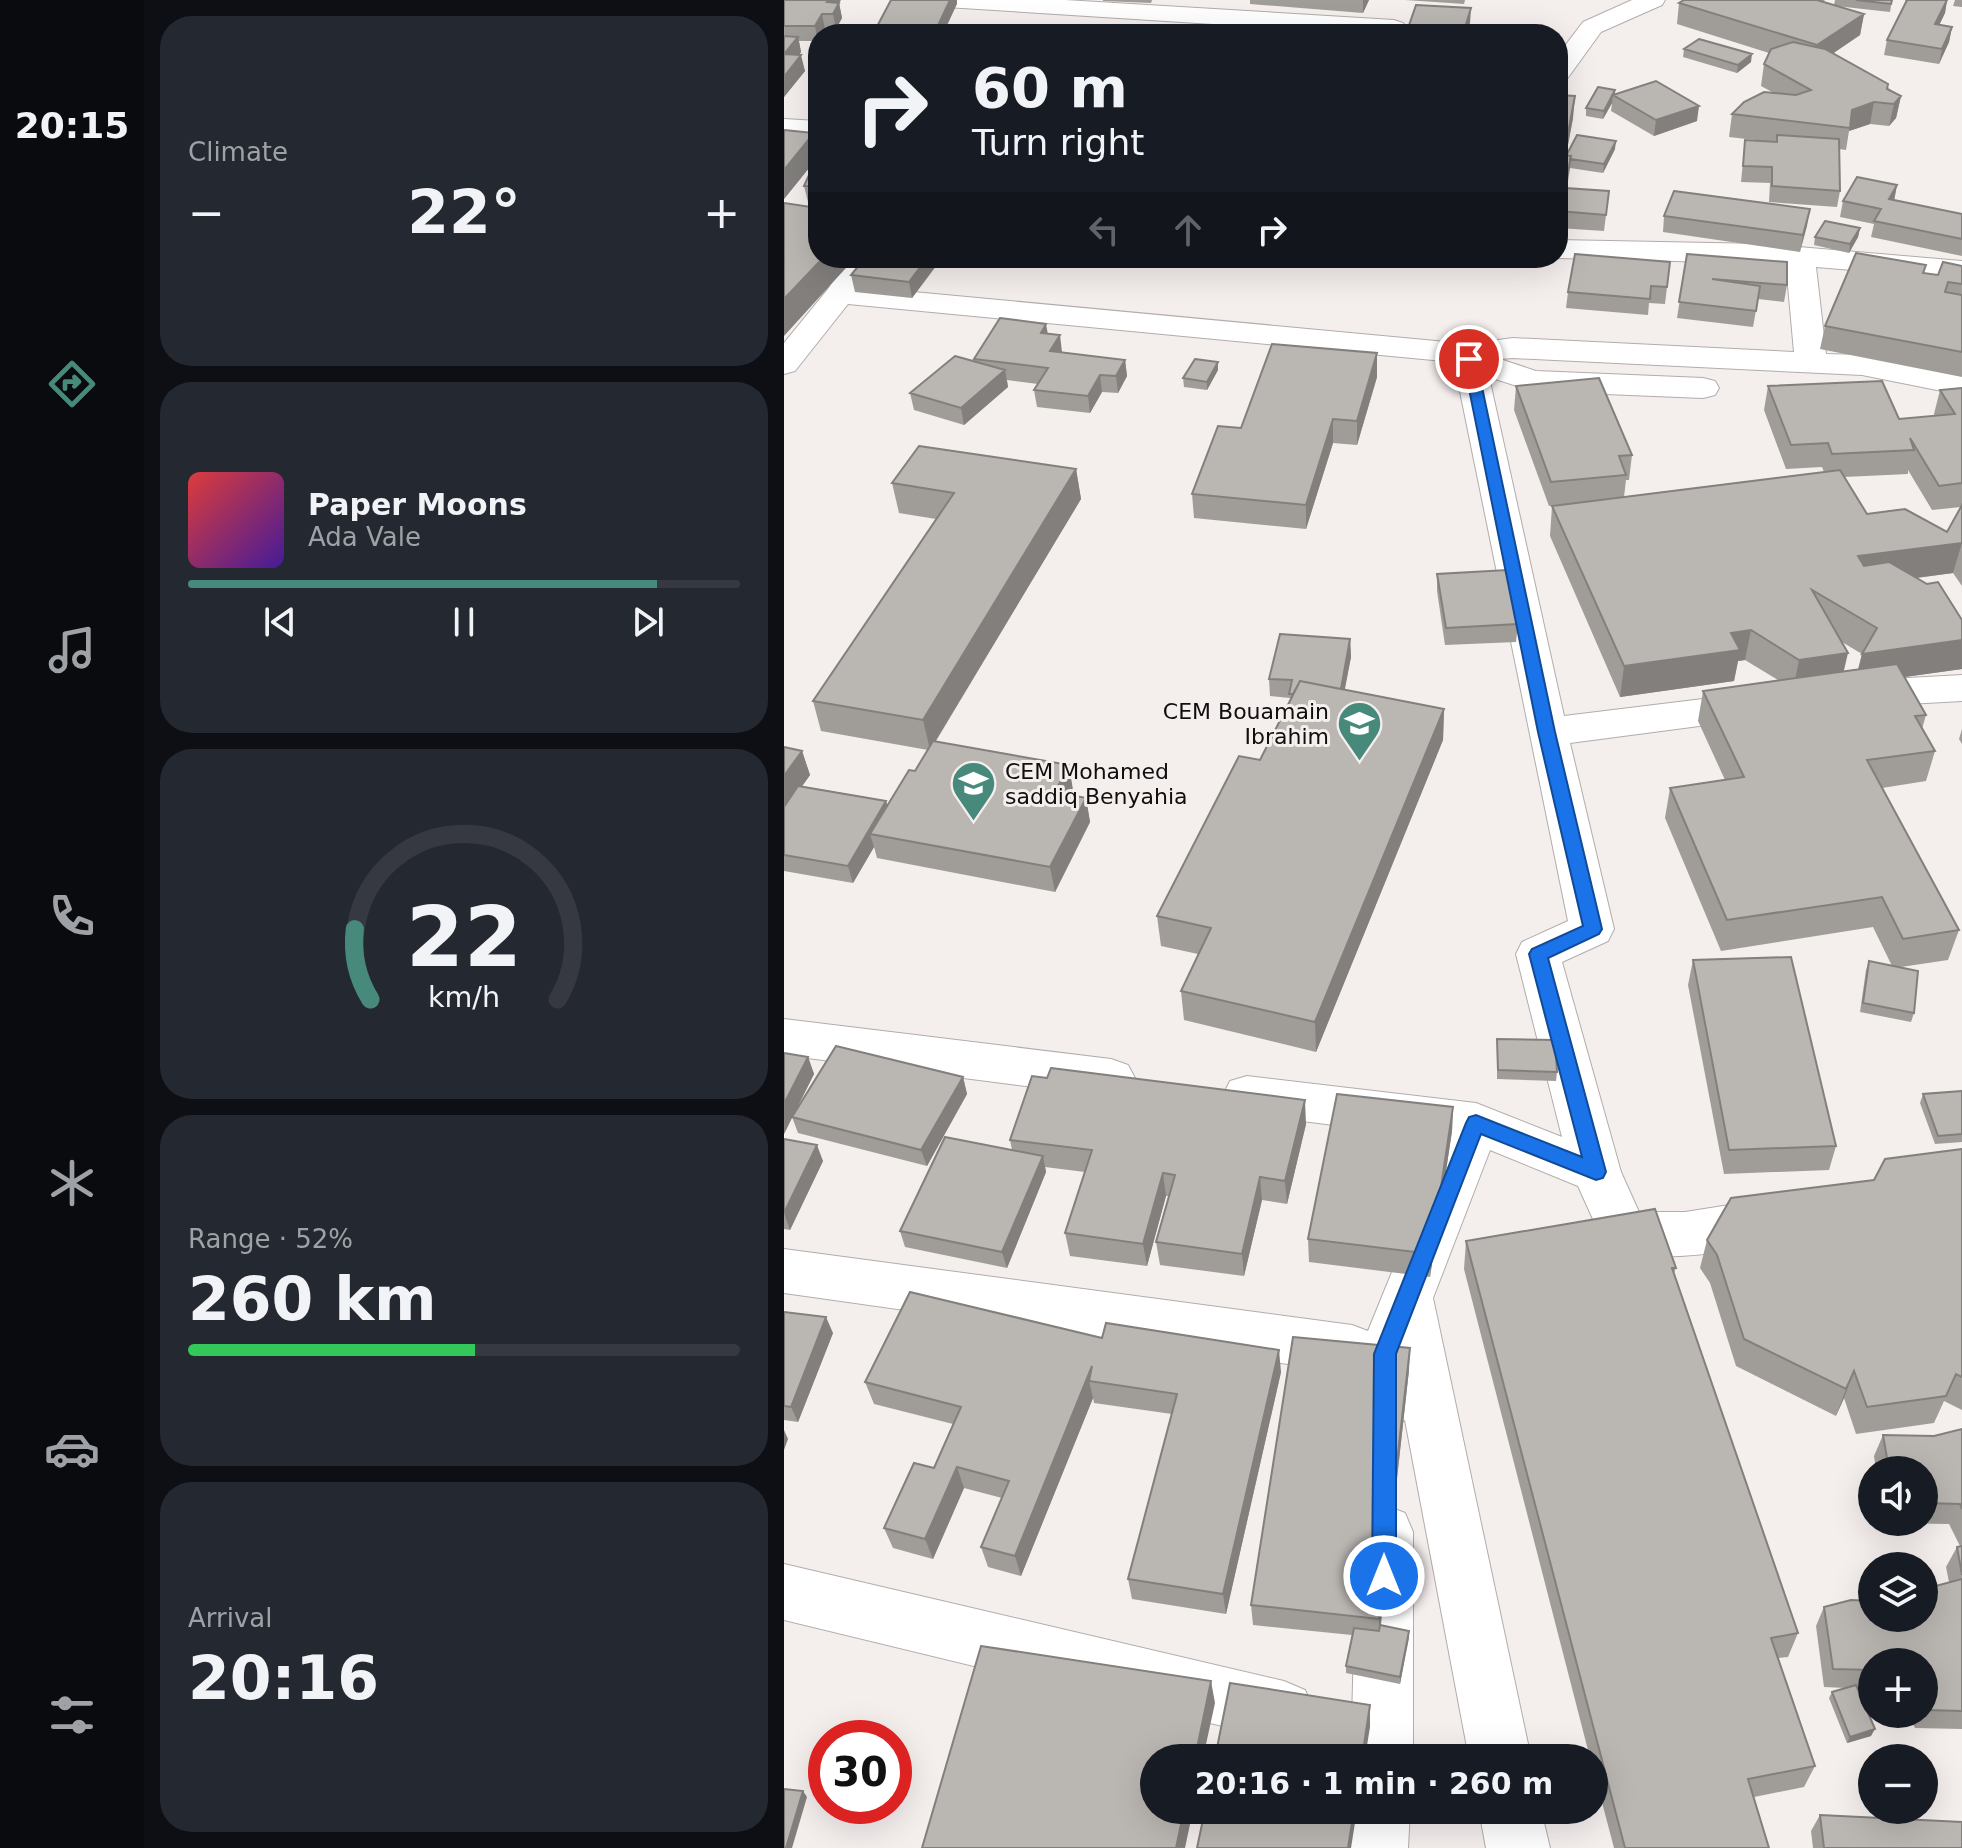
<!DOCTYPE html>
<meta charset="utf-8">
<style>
:root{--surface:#171b24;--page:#242831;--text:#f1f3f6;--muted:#9ea1a6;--line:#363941;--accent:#47897a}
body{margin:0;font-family:"DejaVu Sans",sans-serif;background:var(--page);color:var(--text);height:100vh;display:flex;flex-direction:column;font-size:30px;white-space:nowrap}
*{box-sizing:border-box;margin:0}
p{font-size:26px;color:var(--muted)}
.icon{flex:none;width:44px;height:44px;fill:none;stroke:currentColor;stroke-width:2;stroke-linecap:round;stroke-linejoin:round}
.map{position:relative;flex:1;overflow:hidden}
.panel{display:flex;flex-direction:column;gap:16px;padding:16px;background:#0d0f14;width:640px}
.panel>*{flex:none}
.banner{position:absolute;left:24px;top:24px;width:760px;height:244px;border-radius:32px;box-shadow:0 8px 32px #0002;background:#171b24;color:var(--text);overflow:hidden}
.tools{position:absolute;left:1074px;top:1456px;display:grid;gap:16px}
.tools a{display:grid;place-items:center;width:80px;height:80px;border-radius:50%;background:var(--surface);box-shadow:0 8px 32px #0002;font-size:40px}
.speed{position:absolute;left:24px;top:1720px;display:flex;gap:16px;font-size:40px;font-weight:700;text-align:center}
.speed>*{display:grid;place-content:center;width:104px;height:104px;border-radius:50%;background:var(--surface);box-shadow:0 8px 32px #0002;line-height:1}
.speed .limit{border:12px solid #d22;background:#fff;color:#111}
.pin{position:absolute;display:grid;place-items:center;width:68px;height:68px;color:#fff;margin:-34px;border:4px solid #fff;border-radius:50%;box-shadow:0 2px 8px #0007}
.me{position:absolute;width:88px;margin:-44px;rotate:0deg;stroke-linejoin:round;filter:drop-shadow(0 0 6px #0008)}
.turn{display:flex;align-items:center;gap:28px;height:168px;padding:0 32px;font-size:36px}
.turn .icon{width:104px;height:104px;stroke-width:2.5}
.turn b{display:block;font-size:56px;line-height:68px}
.lanes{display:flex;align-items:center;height:76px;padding:0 32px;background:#0003;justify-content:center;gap:40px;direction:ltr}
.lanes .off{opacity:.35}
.big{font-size:60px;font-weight:600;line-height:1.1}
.panel .widget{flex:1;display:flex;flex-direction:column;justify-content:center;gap:12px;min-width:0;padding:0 28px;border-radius:32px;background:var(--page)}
.panel .dial{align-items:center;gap:0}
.dial svg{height:208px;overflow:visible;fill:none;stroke:var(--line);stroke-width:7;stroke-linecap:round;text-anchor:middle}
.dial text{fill:var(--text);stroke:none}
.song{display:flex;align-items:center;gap:24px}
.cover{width:96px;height:96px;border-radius:12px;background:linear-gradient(135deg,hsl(0 70% 55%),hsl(260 70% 35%))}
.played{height:8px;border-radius:4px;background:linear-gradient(90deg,var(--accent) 85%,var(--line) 85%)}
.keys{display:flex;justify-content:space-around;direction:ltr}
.heat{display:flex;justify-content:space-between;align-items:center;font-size:44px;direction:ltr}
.charge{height:12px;border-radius:6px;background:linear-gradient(90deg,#34c759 52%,var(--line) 0)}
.trip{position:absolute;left:356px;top:1744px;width:468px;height:80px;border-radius:40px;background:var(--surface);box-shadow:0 8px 32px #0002;font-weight:600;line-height:80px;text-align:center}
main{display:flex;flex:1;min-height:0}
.tabs{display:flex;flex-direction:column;width:144px;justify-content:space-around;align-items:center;background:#090b0e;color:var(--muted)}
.tabs .icon{width:56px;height:56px}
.tabs .active{color:var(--accent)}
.tabs b{font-size:36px;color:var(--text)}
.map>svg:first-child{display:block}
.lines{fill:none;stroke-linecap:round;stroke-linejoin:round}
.street-casing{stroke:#b2acab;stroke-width:2}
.street{fill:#fff;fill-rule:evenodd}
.wall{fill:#a09d99;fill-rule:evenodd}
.shaded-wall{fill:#827f7d}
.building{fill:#bab6b2;stroke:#827f7d;stroke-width:2}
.route{fill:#1a73e8;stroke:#114b97;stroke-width:2}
.labels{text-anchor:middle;stroke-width:6;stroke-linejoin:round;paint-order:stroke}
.poi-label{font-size:22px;fill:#100e0e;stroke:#f4eeed;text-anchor:end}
</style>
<main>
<nav class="tabs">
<b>20:15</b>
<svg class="icon active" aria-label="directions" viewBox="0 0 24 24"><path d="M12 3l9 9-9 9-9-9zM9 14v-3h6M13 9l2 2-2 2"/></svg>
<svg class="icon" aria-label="music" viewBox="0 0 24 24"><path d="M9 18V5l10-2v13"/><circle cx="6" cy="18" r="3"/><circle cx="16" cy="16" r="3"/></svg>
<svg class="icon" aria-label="phone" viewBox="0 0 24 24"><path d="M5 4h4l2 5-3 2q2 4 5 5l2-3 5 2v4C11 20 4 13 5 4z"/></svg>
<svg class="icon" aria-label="climate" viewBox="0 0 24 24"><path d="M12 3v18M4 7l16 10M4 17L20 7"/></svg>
<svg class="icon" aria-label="car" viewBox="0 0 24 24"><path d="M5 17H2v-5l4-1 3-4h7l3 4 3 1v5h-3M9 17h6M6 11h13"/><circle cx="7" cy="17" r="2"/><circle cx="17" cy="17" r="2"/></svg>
<svg class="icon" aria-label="filters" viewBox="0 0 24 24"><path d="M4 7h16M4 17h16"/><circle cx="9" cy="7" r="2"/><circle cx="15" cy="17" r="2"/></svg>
</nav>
<section class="panel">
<div class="widget"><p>Climate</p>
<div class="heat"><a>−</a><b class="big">22°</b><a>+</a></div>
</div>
<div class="widget">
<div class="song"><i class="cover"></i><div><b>Paper Moons</b><p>Ada Vale</p></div></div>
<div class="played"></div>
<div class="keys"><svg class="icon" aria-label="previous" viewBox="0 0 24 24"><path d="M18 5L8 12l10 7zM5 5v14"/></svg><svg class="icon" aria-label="pause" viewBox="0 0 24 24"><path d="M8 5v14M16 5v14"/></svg><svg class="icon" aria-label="next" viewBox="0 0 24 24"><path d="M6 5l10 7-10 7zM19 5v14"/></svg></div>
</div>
<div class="widget dial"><svg viewBox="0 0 100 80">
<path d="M14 69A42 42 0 1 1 86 69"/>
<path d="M14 69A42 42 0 0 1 8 42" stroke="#47897a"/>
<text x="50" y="56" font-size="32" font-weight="700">22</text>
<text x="50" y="72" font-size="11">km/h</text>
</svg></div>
<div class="widget"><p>Range · 52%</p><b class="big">260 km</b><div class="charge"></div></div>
<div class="widget"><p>Arrival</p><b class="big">20:16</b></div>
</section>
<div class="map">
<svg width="1178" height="1848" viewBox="0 0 1178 1848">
<rect width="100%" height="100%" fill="#f4eeed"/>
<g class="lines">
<defs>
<path id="street" d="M150,0H281L610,20L619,23L623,28L616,34H585L162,7L153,5Z
M848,0H881L878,5L817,32L783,79L774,81V55L799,22Z
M0,119L34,121V137L0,135Z
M774,240L979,244L1178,261V279L1032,267L1042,354L1078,355L1178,375V395L1078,375L729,358L716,359L752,371L919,378L931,381L935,388L931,395L919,398L748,391L705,377L780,716L976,692L990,696L996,705L990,714L976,718L786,743L830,929L824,941L778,962L837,1172L855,1212H901L990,1198L1008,1204L1015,1219L1008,1234C958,1252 873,1266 822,1248L794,1186L706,1150L649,1298L747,1758H685L621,1420L601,1429L582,1421L574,1404V1370L568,1373L0,1293V1249L568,1325L584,1331L662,1139L463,1114L446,1109L439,1095L446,1081L463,1076L692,1103L778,1137L732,954L738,942L784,921L670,362L64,304L11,371L0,374V343L44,289L64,258H94L76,287L684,344L729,338L1010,352L1002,264L774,258Z
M1178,675V701L1069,707L1055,703L1049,694L1055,685L1069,681Z
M0,1019L327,1059L344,1065L351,1078L344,1091L327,1097L0,1055Z
M601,1505L621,1513L629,1532V1758H567L573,1532L581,1513Z
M0,1564L500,1681L521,1690L530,1711L521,1732L500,1741L0,1620Z
M564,1810H626L624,1848H560Z
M695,1810H757L766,1848H702Z"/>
</defs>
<use href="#street" class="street-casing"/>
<use href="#street" class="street"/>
</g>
<path class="wall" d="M0,0L55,3L58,18L52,29H41L38,34H34V41H15L17,52L15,55L21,71L0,97Z
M319,0H368L367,3L319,1Z
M466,0H585L579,13L466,4Z
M621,0H681L680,4Z
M900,0H1041L1039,2L1050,5L1051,0H1108L1106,12L1052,6L1080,14L1076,35L1048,54L1117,96L1112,118L1105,126L1086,124L1065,131L1062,150L1055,149L1056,191L1053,207L985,202L986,183L957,182L961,140L989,142L945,137L948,114L988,92L977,86L980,64L985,53L893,24L895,3Z
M1121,0H1163L1161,13L1155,25L1168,27L1165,42L1155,64L1100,55L1103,40L1122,2Z
M1171,0H1178V7L1169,6Z
M900,49L967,62L953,73L899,57Z
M831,90V94L913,121L870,136L827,111L828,103L819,119L802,116V108Z
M774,95L789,118L782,155L774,154Z
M0,130L34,151V202H24L20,186L32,159L0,199Z
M831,149L819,173L786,168L783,188L825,191L820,231L774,228V155L782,156Z
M1113,185L1110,200L1178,214V256L1087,237L1090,224L1056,217L1059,201Z
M1026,209L1016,252L879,232L880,216Z
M1076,228L1074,237L1065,253L1030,245L1031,237Z
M903,254L1003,285L1000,302L974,299L969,327L893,318Z
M158,258L128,298L71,292L67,275Z
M886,262L881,304L865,303L864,315L782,308L784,292Z
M1142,265L1140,273L1154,275L1178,266V377L1036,349L1041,326Z
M264,334L278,352L341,360L343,376L334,393L318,392L306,413L253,407L250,390L254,384L223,380L224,387L180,425L130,410L126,393L190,361V359Z
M434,370L423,390L400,387L399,378Z
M593,377L573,445L549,443L522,529L410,518L408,494L457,428Z
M732,386L848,455L845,480H842L840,497L1040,472L1038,467L1002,469L980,410L984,386L1115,419L1151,416L1150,414L1156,390L1178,388V586L1169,573L1133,578L1178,620V669L1120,677L1142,715L1138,729L1151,751L1142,781L1098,788L1175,930L1164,960L1117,967L1130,1013L1127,1022L1076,1012L1082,970L1085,961L1108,966L1089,927L937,951L881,818L886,788L941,780L914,721L919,691L994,680L961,660L954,661L950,681L836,697L766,536L768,506L780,505L765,506L730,410ZM1124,470L1148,510L1177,507L1163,532L1083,514L1060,477L1124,474ZM1058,642L1078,654L1074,669L1060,671Z
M292,469L297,499L152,741L289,790L286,795L302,798L306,822L271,892L93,858L90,847L69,883L0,871V747L18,751L26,775L18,786L102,801L103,805L131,771L144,750L37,731L29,701L152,519L115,513L108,483Z
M653,574L734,624L732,642L661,645L653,591Z
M566,639L567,657L560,690L660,709L659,740L532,1052L400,1020L397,991L414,954L377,946L373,916L476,760L506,700V698L486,696L485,679Z
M1178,729V744L1175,739Z
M909,960L1052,1146L1045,1170L940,1174L904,985Z
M713,1039L773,1072L772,1081L713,1079Z
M52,1046L179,1077L183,1094L143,1166L14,1133L8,1117L0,1134V1053L24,1057L30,1074L11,1112Z
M1178,1091V1142L1151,1144L1136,1103L1139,1094Z
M669,1107L668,1131L646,1277L525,1262L524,1239Z
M522,1124L503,1204L478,1200L460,1276L376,1265L372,1242L385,1196H382L363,1266L286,1256L281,1233L301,1172L261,1167L262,1172L223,1268L121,1247L116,1231L228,1150L226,1140Z
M0,1139L39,1161L6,1230L0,1229Z
M1178,1149V1410L1160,1401L1150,1423L1072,1434L1060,1398L1052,1416L952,1366L926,1283L916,1268L923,1240Z
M682,1241L892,1268L890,1273L1014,1633L1004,1657L994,1658L1031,1766L1020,1787L970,1797L985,1848H830L810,1772V1758H806L680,1269Z
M0,1312L49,1333L14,1422L0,1420Z
M318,1338L497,1372L442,1614L348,1599L344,1579L388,1414L310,1403L309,1398L237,1576L204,1567L197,1547L218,1498L180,1488L149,1559L109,1548L100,1528L150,1468L169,1424L90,1404L81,1382Z
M625,1370L597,1625L625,1631L616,1684L562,1673V1666L568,1635L469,1625L467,1605Z
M1178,1429V1729L1131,1728L1124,1714H1140V1662H1088V1689L1073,1688L1087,1736L1063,1743L1045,1698L1048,1692L1062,1688L1040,1687L1032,1626L1040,1607L1088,1618L1165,1582L1162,1567L1173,1547L1176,1546L1165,1524L1100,1523L1140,1522V1470H1092L1090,1456L1099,1435L1150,1436Z
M1036,1815L1178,1848H1029L1027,1831Z"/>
<path class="shaded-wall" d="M45,0H57L48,14L43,2Z
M166,0H173V4L159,34H150Z
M579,0H585L579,13Z
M1163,0L1161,13L1148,40L1151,24Z
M55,3L58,18L52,29L49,14Z
M687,8L686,23L683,34H679Z
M38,14L41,29L38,34H34V41L31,26Z
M1080,14L1076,35L1029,67L1033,45Z
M1168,27L1165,42L1155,64L1158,49Z
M14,37L17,52L3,69L0,54Z
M968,54L967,62L953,73L954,65Z
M17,55L21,71L0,97V77Z
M831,90V96L829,95L828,103L819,119L820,111Z
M791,96L789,118L782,155L784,133Z
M1117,96L1112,118L1105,126L1110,104Z
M1090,102L1086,124L1065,131L1068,110Z
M915,106L913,121L870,136L872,120Z
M30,133L34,157L0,199V170Z
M832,141L831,149L819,173L820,164Z
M1113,185L1110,201L1105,199Z
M1026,209L1023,226L1016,252L1019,235Z
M1076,228L1074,237L1065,253L1066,244Z
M39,258H71L0,336V299Z
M143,258H158L128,298L125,282Z
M262,324L265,340L257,333Z
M276,335L278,352L266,351Z
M593,353V377L573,445V421Z
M341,360L343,376L334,393L332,376Z
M434,362V370L423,390V382Z
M221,370L224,387L180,425L177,408Z
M316,375L318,392L306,413L304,396Z
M549,419V443L522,529V505Z
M292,469L297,499L146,750L139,720Z
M1178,543L1169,573L1067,586L1074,556Z
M967,630L961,660L954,661L950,681L836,697L840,666L947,633Z
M566,639L567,657L556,715V697Z
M1178,640V669L1071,684L1078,654Z
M1064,653L1057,683L1009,690L1015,660Z
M660,709L659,740L532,1052L531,1022Z
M18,751L26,775L0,812V776Z
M285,765L289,790L275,817L271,792Z
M302,798L306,822L271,892L266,867Z
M102,801L107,818L86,834L90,847L69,883L64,866Z
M24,1057L30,1074L0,1134V1104Z
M179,1077L183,1094L143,1166L137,1150Z
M521,1100L522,1124L503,1204L501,1181Z
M669,1107L668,1131L646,1277L647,1254Z
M33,1145L39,1161L6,1230L0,1213Z
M259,1156L262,1172L223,1268L218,1252Z
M379,1173L382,1196L363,1266L359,1244Z
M476,1177L478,1200L460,1276L458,1254Z
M42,1317L49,1333L14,1422L7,1407Z
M626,1348L625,1370L595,1638V1619Z
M495,1350L497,1372L442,1614L439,1594Z
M308,1366L305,1381L309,1398L237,1576L231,1556Z
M1070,1371L1060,1398L1052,1416L1062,1389Z
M0,1430L4,1439L0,1450Z
M173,1467L180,1488L149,1559L141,1539Z
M625,1631V1638L616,1684V1677Z
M427,1681L431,1703L419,1758H411Z
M586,1705V1727L581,1758H578Z
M1091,1729L1087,1736L1063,1743L1066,1737Z
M19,1791L23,1797L8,1848H2Z
M400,1810H409L401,1848H392Z
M570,1810H573L567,1848H564Z"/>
<path class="building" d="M0,0H45L43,2L55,3L49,14H38L31,26H0Z
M107,0H166L150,34H89Z
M900,0H1033L1080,14L1033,45L895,3Z
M1072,0H1108L1107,4Z
M1123,0H1163L1151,24L1168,27L1158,49L1103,40Z
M632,5L687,8L679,34H622Z
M0,36L14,37L0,54Z
M915,39L968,54L954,65L900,49Z
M1009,42L1041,49L1104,84L1103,89L1117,96L1110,104L1090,102L1068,110L1066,128L948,114L960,102L980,92L1012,95L1027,90L980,64L987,49Z
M0,54L17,55L0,77Z
M872,81L915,106L872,120L829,95Z
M814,87L831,90L820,111L802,108Z
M774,95L791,96L784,133L774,132Z
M0,130L30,133L0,170Z
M793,135L832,141L820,164L786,159L787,156H782Z
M993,135L1055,139L1056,191L988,186V167L959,166L961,140L993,142Z
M34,155V186H20Z
M774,155L787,156L781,188L825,191L822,215L774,211Z
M1073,177L1113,185L1105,199L1178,214V239L1090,221L1097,209L1059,201Z
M890,191L1026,209L1019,235L880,216Z
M0,203L34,208V258H39L0,299Z
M1041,221L1076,228L1066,244L1031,237Z
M1072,253L1142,265L1139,273L1154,275L1159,262L1178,266V284L1164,282L1161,292L1178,295V352L1041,326Z
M791,254L886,262L883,287L867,286L866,299L784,292Z
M903,254L1003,262V285L928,279L976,286L972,311L895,302Z
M81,258H143L125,282L67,275Z
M216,318L262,324L257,333L276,335L266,351L341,360L332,376L316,375L304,396L250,390L264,368L190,359Z
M488,344L593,353L573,421L549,419L522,505L408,494L434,426L457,428Z
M171,356L221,370L177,408L126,393Z
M411,359L434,362L423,382L399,378Z
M815,378L848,455L835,456L842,475L767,482L732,386Z
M1098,381L1115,419L1171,414L1156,390L1178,388V483L1155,486L1126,438L1130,450L1048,454L1044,443L1007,445L984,386Z
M135,446L292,469L139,720L29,701L170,493L108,483Z
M1056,470L1083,514L1121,509L1163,532L1178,505V543L1074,556L1080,566L1105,562L1143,584L1154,582L1178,620V640L1078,654L1093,628L1028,590L1064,653L1015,660L967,630L947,633L956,650L840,666L768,506Z
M723,570L734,624L662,628L653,574Z
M496,634L566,639L557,689L516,681L509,694H505L508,680L485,679Z
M1113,664L1142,715L1131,716L1151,751L1083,760L1175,930L1119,939L1098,897L943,920L886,788L960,777L919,691Z
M516,681L660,709L531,1022L397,991L427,928L373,916L455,756L476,760Z
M149,741L285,765L271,792L302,798L266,867L86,834L125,770L131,771Z
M0,747L18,751L0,776Z
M14,786L102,801L64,866L0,855V807Z
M1007,957L1052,1146L945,1150L909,960Z
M1085,961L1134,971L1130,1013L1079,1003Z
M713,1039L771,1040L773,1072L714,1070Z
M52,1046L179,1077L137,1150L8,1117Z
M0,1053L24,1057L0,1104Z
M267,1068L521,1100L501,1181L476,1177L458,1254L372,1242L391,1175L379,1173L359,1244L281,1233L308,1150L226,1140L248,1076L263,1078Z
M1178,1091V1134L1154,1136L1139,1094Z
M553,1094L669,1107L647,1254L524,1239Z
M161,1137L259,1156L218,1252L116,1231Z
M0,1139L33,1145L0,1213Z
M1178,1149V1377L1172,1374L1162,1396L1083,1407L1070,1371L1062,1389L960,1339L933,1255L923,1240L947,1198L1090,1180L1101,1159Z
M871,1209L892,1268H888L1014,1633L987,1638L1031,1766L964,1779L985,1848H841L682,1241Z
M126,1292L318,1338L322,1323L495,1350L439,1594L344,1579L393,1394L305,1381L308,1366L231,1556L197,1547L225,1481L173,1467L141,1539L100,1528L130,1463L150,1468L177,1407L81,1382Z
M0,1312L42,1317L7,1407L0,1406Z
M509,1337L626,1348L595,1619L467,1605Z
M1178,1429V1509L1176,1504L1140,1503V1470H1105L1099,1435L1150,1436Z
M1178,1546V1575L1173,1547Z
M1178,1579V1711L1141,1710L1140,1707V1662H1088V1670L1049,1669L1040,1607L1067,1600L1088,1601V1618H1140V1589Z
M596,1625L625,1631L616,1677L562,1666L570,1628L595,1631Z
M197,1646L427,1681L411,1758H370V1810H400L392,1848H138Z
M446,1683L586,1705L578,1758H431Z
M1072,1685L1091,1729L1066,1737L1048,1692Z
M0,1789L19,1791L2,1848H0Z
M421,1810H570L564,1848H413Z
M1036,1815L1178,1822V1848H1040Z"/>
<path class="route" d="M685,355L692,359L771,732L818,929L815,934L764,958L822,1172L819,1178L812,1180L697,1134L612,1354V1576L609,1584L600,1587L592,1584L588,1576L590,1354L682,1123L685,1117L692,1115L798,1157L745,954L748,949L799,926L754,732L679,359Z"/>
<defs>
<symbol id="school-pin" viewBox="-11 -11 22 30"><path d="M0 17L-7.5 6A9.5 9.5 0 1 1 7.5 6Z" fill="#47897a" stroke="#f4eeed"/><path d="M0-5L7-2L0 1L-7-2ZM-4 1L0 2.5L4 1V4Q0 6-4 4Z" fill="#fff"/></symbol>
</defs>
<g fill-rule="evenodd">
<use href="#school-pin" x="550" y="698" width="51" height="69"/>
<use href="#school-pin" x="164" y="758" width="51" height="69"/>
</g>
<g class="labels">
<g class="poi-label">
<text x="545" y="719">CEM Bouamain<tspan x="545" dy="25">Ibrahim</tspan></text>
<text x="221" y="779" text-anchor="start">CEM Mohamed<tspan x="221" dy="25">saddiq Benyahia</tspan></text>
</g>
</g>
</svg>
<div class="tools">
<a><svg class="icon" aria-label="sound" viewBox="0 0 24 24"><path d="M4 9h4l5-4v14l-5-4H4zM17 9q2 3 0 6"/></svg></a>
<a><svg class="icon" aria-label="layers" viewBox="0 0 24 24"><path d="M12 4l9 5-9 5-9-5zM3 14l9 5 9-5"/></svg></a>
<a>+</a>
<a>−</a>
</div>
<div class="speed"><div class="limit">30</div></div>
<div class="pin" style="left:685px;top:359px;background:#d93025"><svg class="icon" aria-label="arrive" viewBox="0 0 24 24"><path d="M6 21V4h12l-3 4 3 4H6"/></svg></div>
<svg class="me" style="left:600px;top:1576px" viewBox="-20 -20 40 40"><circle r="17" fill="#1a73e8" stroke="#fff" stroke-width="3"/><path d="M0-11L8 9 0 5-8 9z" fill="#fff"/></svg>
<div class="trip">20:16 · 1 min · 260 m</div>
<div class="banner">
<div class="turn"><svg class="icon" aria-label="right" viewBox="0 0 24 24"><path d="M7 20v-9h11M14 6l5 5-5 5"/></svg><div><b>60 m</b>Turn right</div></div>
<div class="lanes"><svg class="icon off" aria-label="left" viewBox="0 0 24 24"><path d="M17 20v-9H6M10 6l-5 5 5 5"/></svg><svg class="icon off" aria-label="ahead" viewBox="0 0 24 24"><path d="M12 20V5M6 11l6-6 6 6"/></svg><svg class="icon" aria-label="right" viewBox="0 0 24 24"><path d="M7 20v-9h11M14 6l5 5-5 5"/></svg></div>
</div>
</div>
</main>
